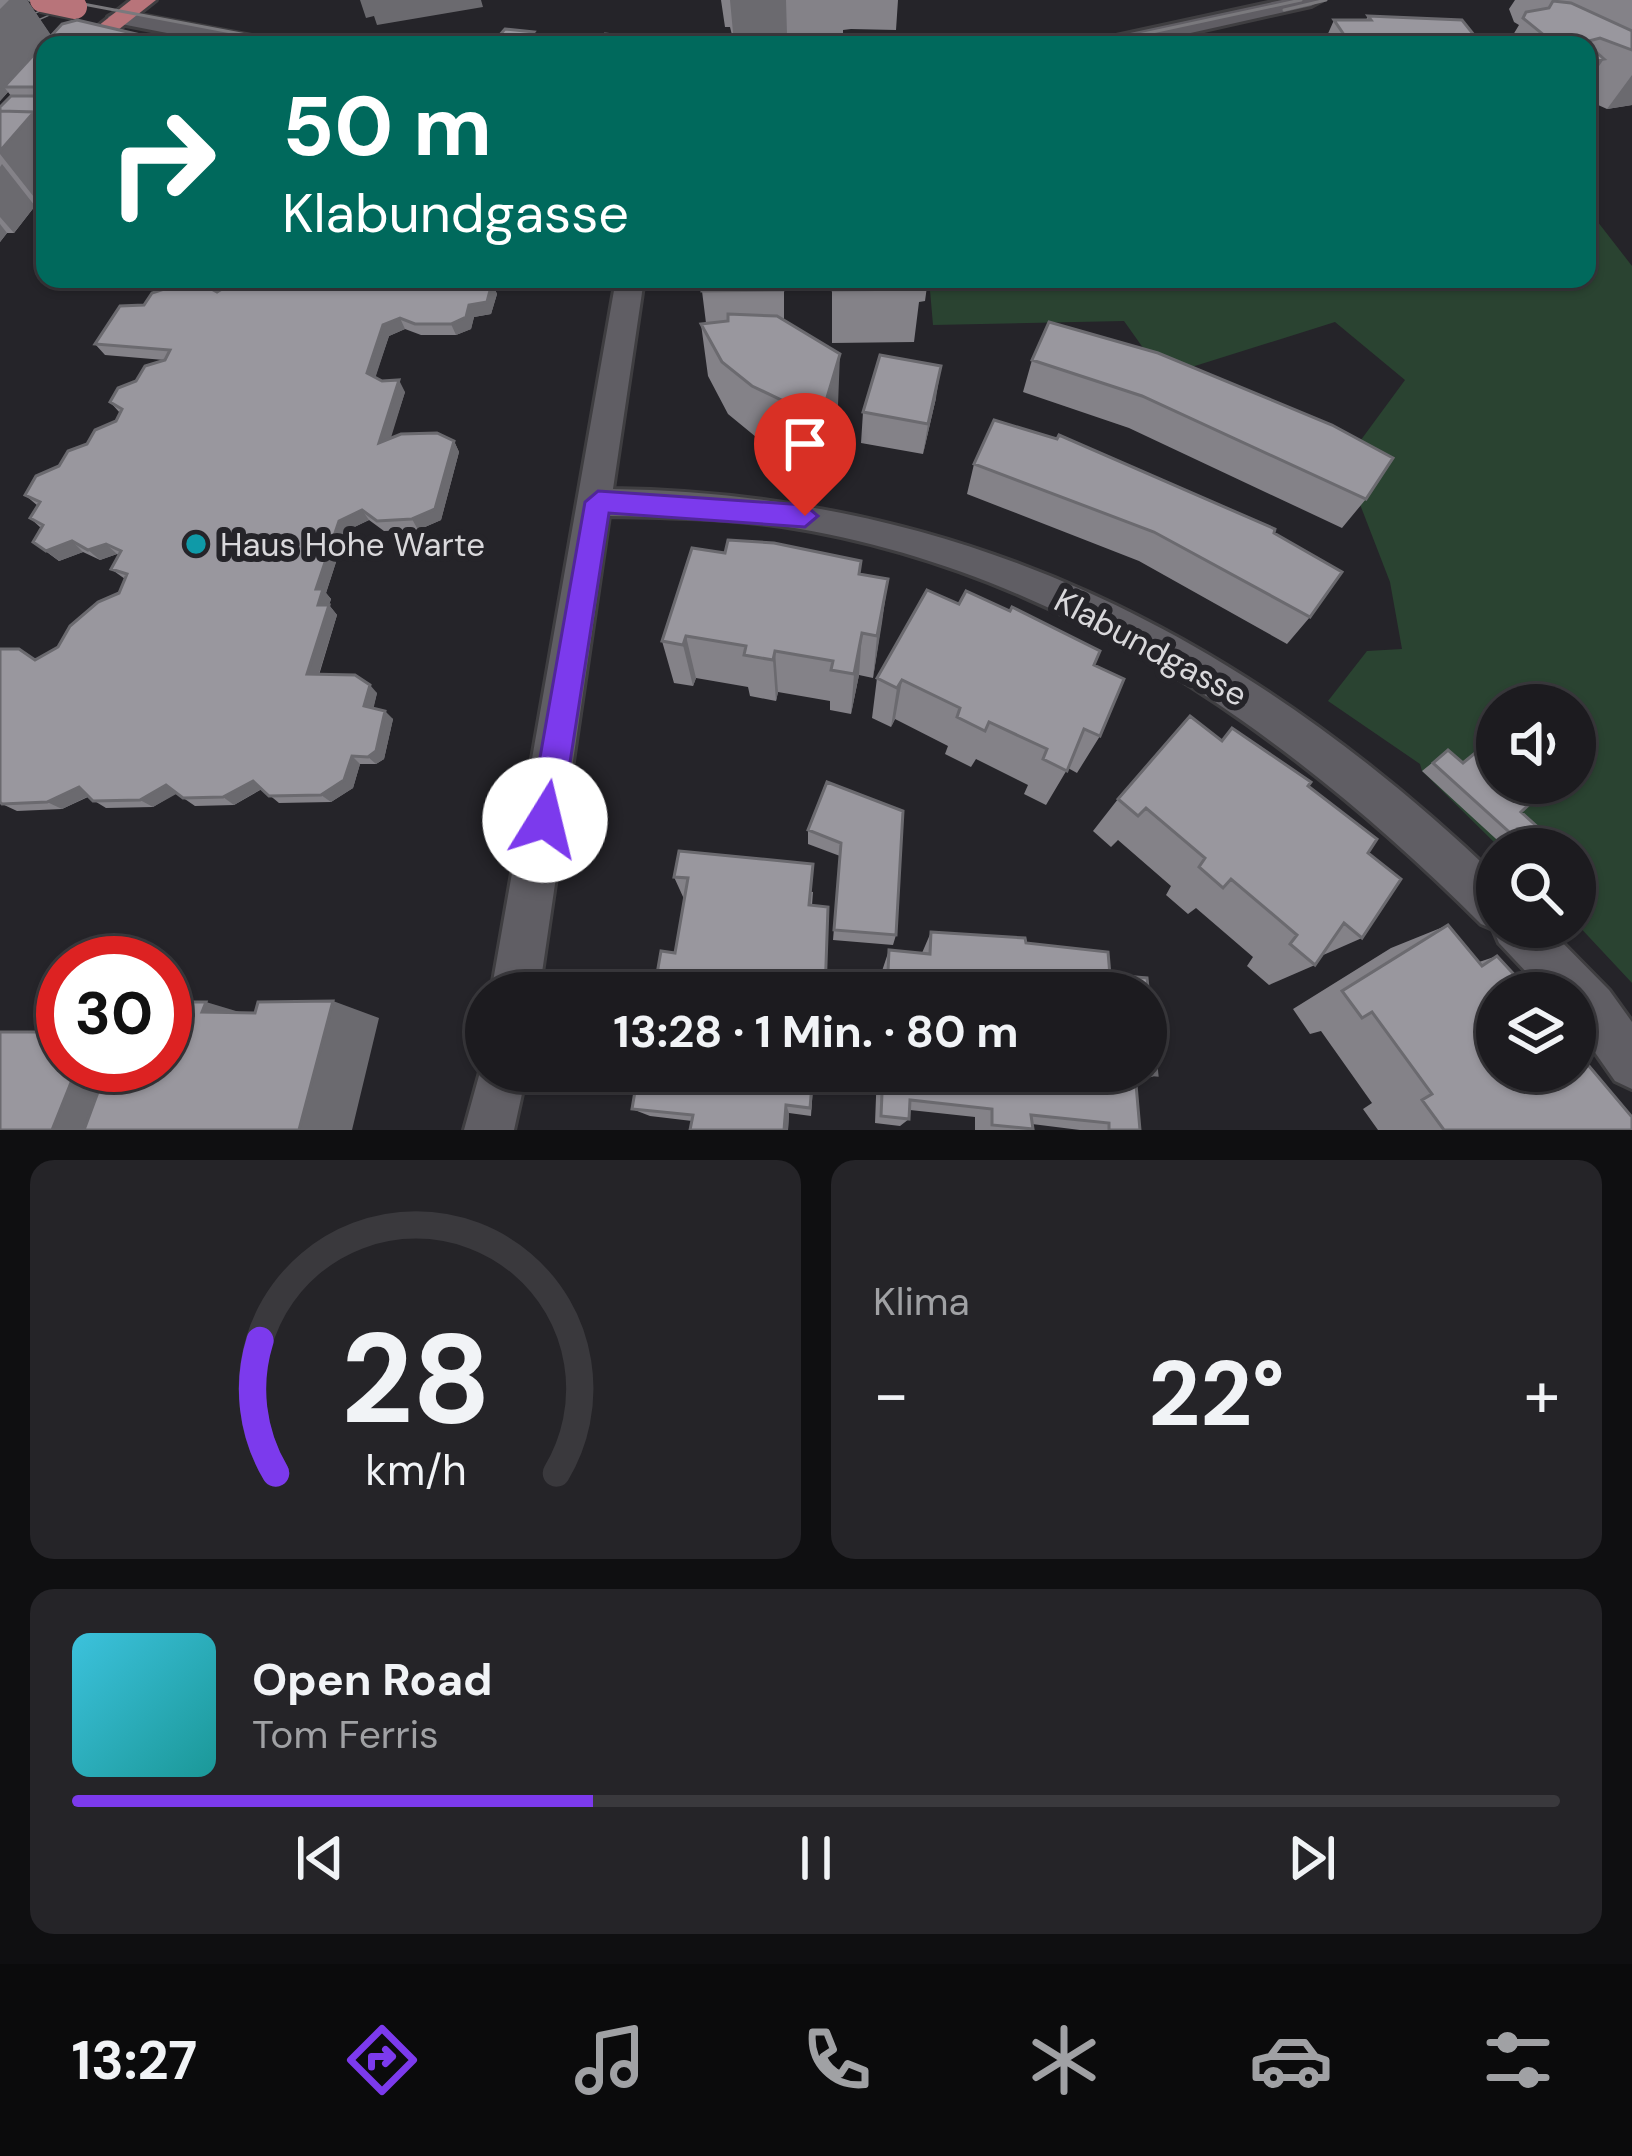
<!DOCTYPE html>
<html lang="de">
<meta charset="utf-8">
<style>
:root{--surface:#1c1b1f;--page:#252428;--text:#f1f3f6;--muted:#a0a1a4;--line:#3a393d;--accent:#7c3aed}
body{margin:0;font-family:"DM Sans",sans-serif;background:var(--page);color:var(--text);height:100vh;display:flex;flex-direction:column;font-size:45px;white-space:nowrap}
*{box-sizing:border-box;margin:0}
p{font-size:39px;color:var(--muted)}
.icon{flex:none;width:66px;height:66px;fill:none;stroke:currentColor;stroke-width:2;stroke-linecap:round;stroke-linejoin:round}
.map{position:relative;height:1130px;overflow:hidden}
.side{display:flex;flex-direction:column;gap:30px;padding:30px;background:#0f0f11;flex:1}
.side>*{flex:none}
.hud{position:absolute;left:36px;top:36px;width:1560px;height:252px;border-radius:24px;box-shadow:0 3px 9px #0004,0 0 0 3px var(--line);background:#00695c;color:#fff;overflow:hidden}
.controls{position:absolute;left:1476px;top:684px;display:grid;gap:24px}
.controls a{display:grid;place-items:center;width:120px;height:120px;border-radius:50%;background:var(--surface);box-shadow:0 3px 9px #0004,0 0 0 3px var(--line);font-size:60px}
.speed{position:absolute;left:36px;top:936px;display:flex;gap:24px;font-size:60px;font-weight:700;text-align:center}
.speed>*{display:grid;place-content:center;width:156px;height:156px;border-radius:50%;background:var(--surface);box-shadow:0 3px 9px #0004,0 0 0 3px var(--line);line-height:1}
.speed .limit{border:18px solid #d22;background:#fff;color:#111}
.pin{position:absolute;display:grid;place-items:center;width:102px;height:102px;color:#fff;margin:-123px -51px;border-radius:50% 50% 50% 0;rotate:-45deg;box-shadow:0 0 12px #0007}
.pin .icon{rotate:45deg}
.me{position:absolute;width:132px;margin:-66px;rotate:9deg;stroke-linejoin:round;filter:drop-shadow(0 0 9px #0008)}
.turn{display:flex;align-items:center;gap:42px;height:252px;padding:0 48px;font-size:54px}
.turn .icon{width:156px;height:156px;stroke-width:2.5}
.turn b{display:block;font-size:84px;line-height:102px}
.big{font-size:90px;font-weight:700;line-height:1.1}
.side .card{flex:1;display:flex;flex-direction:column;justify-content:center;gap:18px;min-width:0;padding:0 42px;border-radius:24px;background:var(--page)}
.side .dial{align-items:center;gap:0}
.dial svg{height:312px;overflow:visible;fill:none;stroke:var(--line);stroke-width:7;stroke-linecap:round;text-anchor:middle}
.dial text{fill:var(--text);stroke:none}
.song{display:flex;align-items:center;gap:36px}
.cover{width:144px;height:144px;border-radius:18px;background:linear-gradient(135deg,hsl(190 70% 55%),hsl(180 70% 35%))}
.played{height:12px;border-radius:6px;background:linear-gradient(90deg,var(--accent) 35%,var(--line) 35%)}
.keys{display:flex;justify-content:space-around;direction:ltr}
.heat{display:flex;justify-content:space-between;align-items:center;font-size:66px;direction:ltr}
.side .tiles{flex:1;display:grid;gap:30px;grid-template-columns:1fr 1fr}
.card:last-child{grid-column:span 2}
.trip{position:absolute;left:465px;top:972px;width:702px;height:120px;border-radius:60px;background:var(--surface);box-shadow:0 3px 9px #0004,0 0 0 3px var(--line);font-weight:700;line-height:120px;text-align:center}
.tab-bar{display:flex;height:192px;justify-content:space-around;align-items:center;background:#0b0b0c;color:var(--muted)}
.tab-bar .icon{width:84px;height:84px}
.tab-bar .on{color:var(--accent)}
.tab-bar b{font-size:54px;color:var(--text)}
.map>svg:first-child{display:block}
.green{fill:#2a4331;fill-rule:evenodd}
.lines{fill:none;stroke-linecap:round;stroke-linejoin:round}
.minor-casing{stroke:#3f3e41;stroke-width:6}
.major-casing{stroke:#3f3e41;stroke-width:6}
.minor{fill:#605e64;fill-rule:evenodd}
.major{fill:#b8747a;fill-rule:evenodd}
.tram{stroke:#7a797d;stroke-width:3}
.rail-casing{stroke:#7a797d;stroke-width:9}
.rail{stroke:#252429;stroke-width:6;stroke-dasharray:18;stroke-linecap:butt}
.major-bridge-casing{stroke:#3f3e41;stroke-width:28;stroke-linecap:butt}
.major-bridge{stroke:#b8747a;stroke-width:24}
.wall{fill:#848288}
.shaded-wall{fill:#6b6a6f}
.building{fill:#99979e;stroke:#6b6a6f;stroke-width:3}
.route{fill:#7c3aed;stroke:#51269a;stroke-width:3}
.culture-dot{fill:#0f9aa8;stroke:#252429;stroke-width:4.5}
.labels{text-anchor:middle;stroke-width:12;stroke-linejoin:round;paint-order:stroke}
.poi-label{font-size:33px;fill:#d9d8db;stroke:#252429;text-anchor:start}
.street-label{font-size:33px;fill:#d9d8db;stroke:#252429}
</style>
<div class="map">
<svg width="1632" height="1130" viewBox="0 0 1632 1130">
<rect width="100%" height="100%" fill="#252429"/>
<path class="green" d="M1587,208L1632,266V983L1575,922V849H1501L1422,771L1420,764L1328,701L1367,651L1402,649L1390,582L1344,463L1405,380L1335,322L1163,376L1124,321L933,325L929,279H1587ZM1497,705H1575V783H1497Z"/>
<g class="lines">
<defs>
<path id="minor" d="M1282,0H1322L1311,6L1137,45H1096L1107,38Z
M119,11L262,38L273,45H228L111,22L108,17Z
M616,279H644L613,489C965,494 1246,636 1497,877V927H1547L1609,990L1632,1022V1089L1615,1081L1575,1024V993H1546L1499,943L1493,929L1481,924C1289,732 1057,568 782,526C725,518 667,517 609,516L539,993H491Z
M485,1054L486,1071H527L514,1130H464Z"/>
<path id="major" d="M131,0H156L99,45H74Z"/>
</defs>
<use href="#minor" class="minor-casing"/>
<use href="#major" class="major-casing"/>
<use href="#minor" class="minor"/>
<use href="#major" class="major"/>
<path class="tram" d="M29,0L76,10
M62,0L299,45
M1284,10L1326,0
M1092,45L1301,0"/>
<defs>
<path id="rail" d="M0,33L74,0"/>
</defs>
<use href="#rail" class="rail-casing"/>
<use href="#rail" class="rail"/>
<defs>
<path id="major-bridge" d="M42,0L75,7"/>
</defs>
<use href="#major-bridge" class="major-bridge-casing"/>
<use href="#major-bridge" class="major-bridge"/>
</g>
<path class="wall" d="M0,0H27L51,36L153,38L157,45H45V201L41,206H35L14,233H7L0,242V107L11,96L8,92L0,101Z
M721,0H898L896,30L851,29L843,30V37L789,42L787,34L734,43L730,27H725Z
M1515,0H1632V105L1607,109L1587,100V45H1507L1519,25L1514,22L1509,9Z
M1368,16L1482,45H1323L1334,20H1366Z
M534,32L537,43L536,45H500L498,37Z
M238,279H483V281L492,283L497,294L491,314L474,317L471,329L456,335H421L405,329L389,336L375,377L405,392L390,438L454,441L459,452L441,520L418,530L384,531L369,520L346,531L326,593L331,599L329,605L337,615L319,675L377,693L373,708L393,719L384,759L376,764H360L353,788L331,802L279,803L262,789L234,805L195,806L176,793L153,807L106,808L88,797L62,809L17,811L2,804L35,660L58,647L119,593L125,579L111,569L119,555L117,554L100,560L83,552L59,561L33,542L41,528L30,518L38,506L25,495L116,421L120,413L110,402L164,360L105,355L95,344L144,305L217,292Z
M784,279V320L838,405L822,462L796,456L756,437L728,414L708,376L701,324L706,323L702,291Z
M832,279H928L925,301L919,302L914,342L832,343Z
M1049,322L1366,499L1342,528L1129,428L1023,392L1032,360Z
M936,398L923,454L861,443L863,412Z
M974,464L1274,533L1310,617L1287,644L1139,561L967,494Z
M860,575L888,579L873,678L859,675L851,714L830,710V701L778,692L776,701L750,696L748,687L696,678L693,686L674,683L662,641Z
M1094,665L1100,736L1077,773L1068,768L1046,805L1024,794L1028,785L976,759L971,767L945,754L948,746L895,719L891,727L872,718L877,678Z
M1232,728L1308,786L1368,853L1362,938L1321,956L1315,965L1269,985L1247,966L1253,957L1196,908L1188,914L1166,895L1171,886L1118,840L1111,847L1093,831L1118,799L1222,740Z
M1480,749L1521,812L1562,849H1507L1422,771L1448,750L1462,762Z
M827,782L896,935L893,945L833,940L840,856L808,844V830Z
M674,877L813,892L812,905L825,993H656L654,991L675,953L684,899Z
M1448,925L1479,962L1497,956L1578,1053L1632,1130H1378L1363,1109L1372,1103L1321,1031L1310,1034L1293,1009L1391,948Z
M931,932L1025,938L1026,943L1108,952L1110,975L1147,978L1157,1075L1136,1082L1140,1130H1080L1032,1124L1033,1129L1030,1130H975V1117L910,1110L909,1119L900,1126L875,1123L877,1071H1146V993H881L882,971L889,950L922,953Z
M653,1071H814L811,1116L789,1113L788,1130H690L692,1121L650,1116L632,1109L653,1076Z"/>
<path class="shaded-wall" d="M9,0H27L55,41L4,87L8,92L0,101V9Z
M360,0H481L483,7L377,25L374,16L366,18Z
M730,0H786L787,34L734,43Z
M534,32L537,43L536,45H529L528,40Z
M1604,59L1587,83V62Z
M1632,75V105L1607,109Z
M34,112L45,126V201L41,206L0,154V151Z
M2,164L35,206L14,233L0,217V167Z
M0,224L7,233L0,242Z
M492,283L497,294L491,314L474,317L471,329L456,335L451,324Z
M400,318L405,329L389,336L373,385L367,373L383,325Z
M840,354L838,405L822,462L823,411Z
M941,366L936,398L923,454L928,424Z
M399,380L405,392L386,454L379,443Z
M454,441L459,452L441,520L418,530L412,519Z
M362,510L369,520L346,531L326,593L331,599L326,615L318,605L316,589L339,521Z
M72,541L83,552L59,561L46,551Z
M106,544L117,554L100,560L88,550Z
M888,579L882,623L873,678L877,636Z
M329,605L337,615L316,683L307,674Z
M862,633L859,675L851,714L854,674Z
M686,636L696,678L693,686L683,645Z
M775,651L778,692L776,701L773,660Z
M902,680L895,719L891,727L897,688Z
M370,685L377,693L372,715L364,706Z
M385,711L393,719L384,759L376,764L368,757Z
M352,756L360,764L353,788L331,802L321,795Z
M253,781L263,788L234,805L223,797Z
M166,785L178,793L153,807L140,800Z
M79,787L93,794L62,809L47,802Z
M333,1001L379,1018L352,1130H299Z
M206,1002L263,1019L202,1012Z
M78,1065H125L101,1130H52Z
M786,1105L789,1113L788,1130H784Z"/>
<path class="building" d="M1553,1L1571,3L1632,31V50L1600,38L1585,42L1604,59L1587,62V45H1556L1523,18L1526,12L1549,8Z
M1368,16L1462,20L1482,45H1351L1334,20H1371Z
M77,20L153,38L147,45H45V87H4L62,24Z
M505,29L534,32L528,40L498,37Z
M605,34L640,38L636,45H599Z
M11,96H45V126L34,112L0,111V107Z
M0,111L34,112L0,151Z
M238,279H476L492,283L487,302L469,305L466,317L451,324H415L400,318L383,325L367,373L382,381L399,380L379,443L401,434L437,433L454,441L435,509L412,519L377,521L362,510L339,521L316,589H323L318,605H329L307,674L355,675L370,685L364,706L385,711L376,751L368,757L352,756L344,780L321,795L269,796L253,781L223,797L183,798L166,785L140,800L93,801L79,787L47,802L2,804L0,802V649H19L35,660L58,647L70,626L98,602L119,593L127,574L111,569L121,551L106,544L88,550L72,541L46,551L33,542L43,525L30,518L40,502L25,495L36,476L59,466L68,451L87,444L95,430L116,421L122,409L110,402L118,388L136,381L145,366L165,360L170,350L95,344L120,306L144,305L152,293L173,286L204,285L217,292Z
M703,279H783V290L702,291Z
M833,279H919L920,289L833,290Z
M728,314L777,316L840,354L823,411L794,406L752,386L722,362L701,324L728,321Z
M1049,322L1158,353L1332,425L1393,458L1366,499L1142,396L1032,360Z
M880,355L941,366L928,424L863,412Z
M994,420L1057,439L1059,435L1275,529L1274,533L1342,572L1310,617L1154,532L974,464Z
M728,540L774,543L861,561L859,574L888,579L877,636L862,633L854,674L831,670L833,661L775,651L773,660L744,655L746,646L686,636L683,645L662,641L692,548L725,553Z
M927,590L959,604L966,591L1010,611L1012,607L1100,651L1094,665L1124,679L1100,736L1084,729L1067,771L1043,759L1047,749L989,722L985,731L957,717L960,708L902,680L897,688L877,678Z
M1190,716L1222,741L1232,728L1311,782L1308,786L1377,839L1368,853L1401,879L1362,938L1344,923L1315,965L1290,944L1297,935L1231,879L1223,888L1199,867L1205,858L1146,808L1138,816L1118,799Z
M1480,749L1497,764V783H1519L1536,798L1521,812L1562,849H1528L1433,763L1448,750L1463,763Z
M827,782L903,811L896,935L834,930L841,843L808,830Z
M679,851L813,864L809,905L828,907L825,993H667L654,991L661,951L675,953L688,878L674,877Z
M1575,860L1583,868L1575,876Z
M1448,925L1482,966L1497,956L1531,993H1497V1071H1575V1042L1582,1050L1578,1053L1632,1117V1130H1444L1422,1100L1432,1094L1372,1012L1362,1018L1342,991Z
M931,932L1025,938L1026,943L1108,952L1110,975L1147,978L1157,1075L1135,1073L1140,1130H1109V1123L1031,1115L1033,1129L992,1125V1109L910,1100L909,1119L881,1116L883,1071H1146V993H887L889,950L930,954Z
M333,1001L299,1130H84L108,1065H165V1002H206L202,1012L255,1013L258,1002Z
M54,1014H63V1065H78L52,1130H0V1032H41Z
M653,1071H813L810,1108L786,1105L784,1130H690L693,1115L632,1109L638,1074L653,1076Z"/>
<path class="route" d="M598,491L805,505L818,516L805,527L609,513L561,820L556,831L545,836L533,831L529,820L585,502Z"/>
<circle class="culture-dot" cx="196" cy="544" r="12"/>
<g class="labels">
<g class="poi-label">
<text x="220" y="556">Haus Hohe Warte</text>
</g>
<g class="street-label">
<text transform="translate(1151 647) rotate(28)" y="12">Klabundgasse</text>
</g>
</g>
</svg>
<div class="controls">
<a><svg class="icon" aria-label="sound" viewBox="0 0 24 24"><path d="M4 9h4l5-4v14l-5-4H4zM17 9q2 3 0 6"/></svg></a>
<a><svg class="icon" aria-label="search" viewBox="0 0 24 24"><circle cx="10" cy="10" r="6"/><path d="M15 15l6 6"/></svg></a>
<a><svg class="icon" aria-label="layers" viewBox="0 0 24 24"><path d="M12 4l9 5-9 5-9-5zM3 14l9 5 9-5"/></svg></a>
</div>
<div class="speed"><div class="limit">30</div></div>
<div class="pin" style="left:805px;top:516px;background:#d93025"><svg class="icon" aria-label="arrive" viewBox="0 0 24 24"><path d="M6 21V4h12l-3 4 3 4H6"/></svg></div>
<svg class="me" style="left:545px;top:820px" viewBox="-20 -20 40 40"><circle r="19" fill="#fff"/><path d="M0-13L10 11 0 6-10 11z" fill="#7c3aed"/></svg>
<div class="trip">13:28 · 1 Min. · 80 m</div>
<div class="hud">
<div class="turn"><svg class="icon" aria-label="right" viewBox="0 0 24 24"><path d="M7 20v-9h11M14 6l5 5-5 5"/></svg><div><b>50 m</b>Klabundgasse</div></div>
</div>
</div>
<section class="side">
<div class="tiles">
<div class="card dial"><svg viewBox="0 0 100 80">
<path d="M14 69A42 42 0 1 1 86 69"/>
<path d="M14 69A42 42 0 0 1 10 35" stroke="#7c3aed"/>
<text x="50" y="56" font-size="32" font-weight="700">28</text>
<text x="50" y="72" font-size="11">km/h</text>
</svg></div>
<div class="card"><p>Klima</p>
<div class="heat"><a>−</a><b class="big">22°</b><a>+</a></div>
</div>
<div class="card">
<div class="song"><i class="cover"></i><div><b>Open Road</b><p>Tom Ferris</p></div></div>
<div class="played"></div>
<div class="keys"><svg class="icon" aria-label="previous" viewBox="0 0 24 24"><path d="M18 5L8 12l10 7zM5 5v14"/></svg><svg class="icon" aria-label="pause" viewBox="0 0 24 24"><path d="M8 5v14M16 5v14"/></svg><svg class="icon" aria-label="next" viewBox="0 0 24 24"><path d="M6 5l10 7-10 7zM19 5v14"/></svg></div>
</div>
</div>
</section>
<nav class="tab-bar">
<b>13:27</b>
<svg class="icon on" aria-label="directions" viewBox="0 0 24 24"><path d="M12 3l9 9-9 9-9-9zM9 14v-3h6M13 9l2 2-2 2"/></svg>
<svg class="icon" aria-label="music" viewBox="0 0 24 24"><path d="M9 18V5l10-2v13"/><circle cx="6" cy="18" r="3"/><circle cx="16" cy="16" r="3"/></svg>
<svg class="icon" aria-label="phone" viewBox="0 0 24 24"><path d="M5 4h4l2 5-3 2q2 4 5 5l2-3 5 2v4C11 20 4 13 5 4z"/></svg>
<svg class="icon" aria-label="climate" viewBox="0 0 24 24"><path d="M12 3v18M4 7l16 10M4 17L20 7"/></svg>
<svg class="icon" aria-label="car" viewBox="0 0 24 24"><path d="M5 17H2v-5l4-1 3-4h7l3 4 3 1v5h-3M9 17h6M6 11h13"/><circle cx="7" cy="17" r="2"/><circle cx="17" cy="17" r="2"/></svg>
<svg class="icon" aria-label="filters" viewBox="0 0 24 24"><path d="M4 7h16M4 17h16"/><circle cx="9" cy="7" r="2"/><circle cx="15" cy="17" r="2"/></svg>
</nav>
